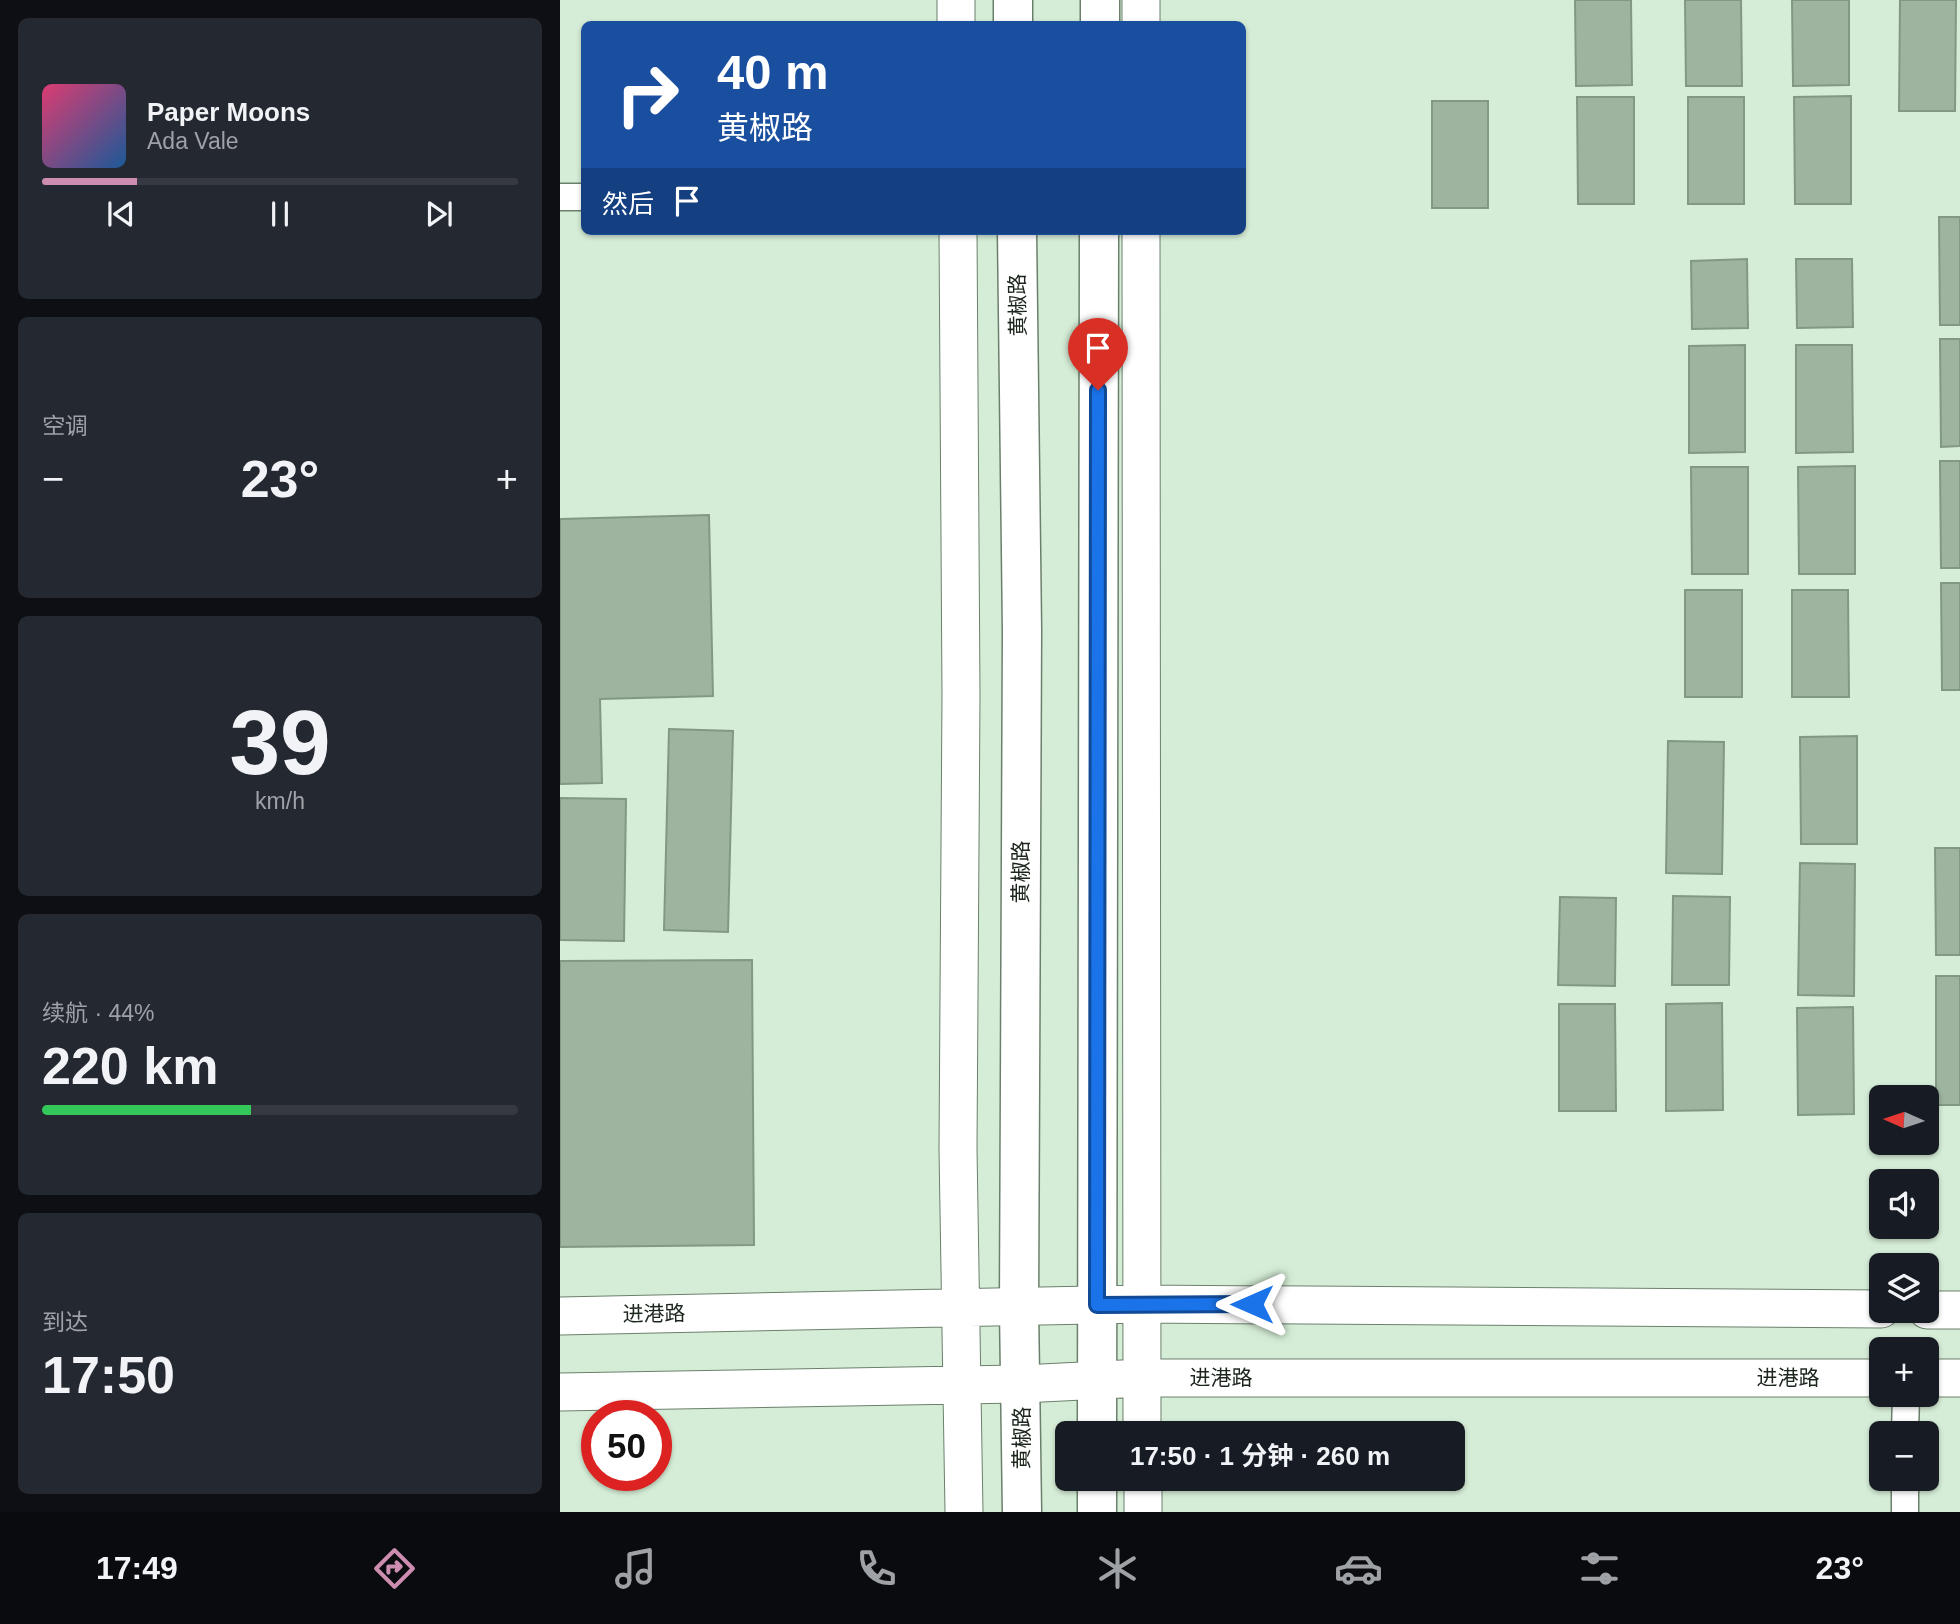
<!DOCTYPE html>
<html lang="zh">
<meta charset="utf-8">
<style>
:root{--surface:#171b24;--page:#242831;--text:#f1f3f6;--muted:#9ea1a6;--line:#363941;--accent:#cc8db0}
body{margin:0;font-family:Arial,"Noto Sans SC",sans-serif;background:var(--page);color:var(--text);height:100vh;display:flex;flex-direction:column;font-size:26px;white-space:nowrap}
*{box-sizing:border-box;margin:0}
p{font-size:23px;color:var(--muted)}
.icon{flex:none;width:38px;height:38px;fill:none;stroke:currentColor;stroke-width:2;stroke-linecap:round;stroke-linejoin:round}
.map{position:relative;flex:1;overflow:hidden}
.side{display:flex;flex-direction:column;gap:18px;padding:18px;background:#0d0f14;width:560px}
.side>*{flex:none}
.banner{position:absolute;left:21px;top:21px;width:665px;height:214px;border-radius:10px;box-shadow:0 2px 5px #0004;background:#1a4fa0;color:#fff;overflow:hidden}
.needle{width:46px;rotate:273deg}
.controls{position:absolute;left:1309px;top:1085px;display:grid;gap:14px}
.controls a{display:grid;place-items:center;width:70px;height:70px;border-radius:10px;background:var(--surface);box-shadow:0 2px 5px #0004;font-size:35px}
.speed{position:absolute;left:21px;top:1400px;display:flex;gap:14px;font-size:35px;font-weight:700;text-align:center}
.speed>*{display:grid;place-content:center;width:91px;height:91px;border-radius:50%;background:var(--surface);box-shadow:0 2px 5px #0004;line-height:1}
.speed .limit{border:10px solid #d22;background:#fff;color:#111}
.pin{position:absolute;display:grid;place-items:center;width:60px;height:60px;color:#fff;margin:-72px -30px;border-radius:50% 50% 50% 0;rotate:-45deg;box-shadow:0 0 7px #0007}
.pin .icon{rotate:45deg}
.me{position:absolute;width:77px;margin:-38px;rotate:270deg;stroke-linejoin:round;filter:drop-shadow(0 0 5px #0008)}
.turn{display:flex;align-items:center;gap:24px;height:147px;padding:0 21px;font-size:32px}
.turn .icon{width:91px;height:91px;stroke-width:2.5}
.turn b{display:block;font-size:49px;line-height:60px}
.then{display:flex;align-items:center;height:66px;padding:0 21px;background:#0003;gap:14px;font-size:26px}
.big{font-size:52px;font-weight:700;line-height:1.1}
.side .card{flex:1;display:flex;flex-direction:column;justify-content:center;gap:10px;min-width:0;padding:0 24px;border-radius:10px;background:var(--page)}
.side .dial{align-items:center;gap:0}
.dial b{font-size:91px;line-height:1}
.song{display:flex;align-items:center;gap:21px}
.cover{width:84px;height:84px;border-radius:10px;background:linear-gradient(135deg,hsl(340 70% 55%),hsl(210 70% 35%))}
.played{height:7px;border-radius:4px;background:linear-gradient(90deg,var(--accent) 20%,var(--line) 20%)}
.keys{display:flex;justify-content:space-around;direction:ltr}
.heat{display:flex;justify-content:space-between;align-items:center;font-size:38px;direction:ltr}
.charge{height:10px;border-radius:5px;background:linear-gradient(90deg,#34c759 44%,var(--line) 0)}
.trip{position:absolute;left:495px;top:1421px;width:410px;height:70px;border-radius:10px;background:var(--surface);box-shadow:0 2px 5px #0004;font-weight:700;line-height:70px;text-align:center}
.tabs{display:flex;height:112px;justify-content:space-around;align-items:center;background:#090b0e;color:var(--muted)}
.tabs .icon{width:49px;height:49px}
.tabs .selected{color:var(--accent)}
.tabs b{font-size:32px;color:var(--text)}
main{display:flex;flex:1;min-height:0}
.map>svg:first-child{display:block}
.building{fill:#9eb49f;stroke:#829883;stroke-width:2}
.lines{fill:none;stroke-linecap:round;stroke-linejoin:round}
.street-casing{stroke:#6b806c;stroke-width:29}
.secondary-casing{stroke:#6b806c;stroke-width:39}
.primary-casing{stroke:#6b806c;stroke-width:41}
.street{stroke:#fff;stroke-width:26}
.secondary{stroke:#fff;stroke-width:37}
.primary{stroke:#fff;stroke-width:38}
.route-casing{stroke:#114b97;stroke-width:18}
.route{stroke:#1a73e8;stroke-width:12}
.labels{text-anchor:middle;stroke-width:7;stroke-linejoin:round;paint-order:stroke}
.street-label{font-size:21px;fill:#1d261d;stroke:#fff}
</style>
<main>
<section class="side">
<div class="card">
<div class="song"><i class="cover"></i><div><b>Paper Moons</b><p>Ada Vale</p></div></div>
<div class="played"></div>
<div class="keys"><svg class="icon" aria-label="previous" viewBox="0 0 24 24"><path d="M18 5L8 12l10 7zM5 5v14"/></svg><svg class="icon" aria-label="pause" viewBox="0 0 24 24"><path d="M8 5v14M16 5v14"/></svg><svg class="icon" aria-label="next" viewBox="0 0 24 24"><path d="M6 5l10 7-10 7zM19 5v14"/></svg></div>
</div>
<div class="card"><p>空调</p>
<div class="heat"><a>−</a><b class="big">23°</b><a>+</a></div>
</div>
<div class="card dial"><b>39</b><p>km/h</p></div>
<div class="card"><p>续航 · 44%</p><b class="big">220 km</b><div class="charge"></div></div>
<div class="card"><p>到达</p><b class="big">17:50</b></div>
</section>
<div class="map">
<svg width="1400" height="1512" viewBox="0 0 1400 1512">
<rect width="100%" height="100%" fill="#d5edd6"/>
<path class="building" d="M1015,0H1071L1072,85L1016,86Z
M1125,0H1181L1182,86H1126Z
M1232,0H1289V85L1233,86Z
M1340,0H1396L1395,111H1339Z
M1291,96V204H1235L1234,97Z
M1017,97H1074V204H1018Z
M1128,97H1184V204H1128Z
M872,101H928V208H872Z
M1379,217H1400V325H1380Z
M1187,259L1188,328L1132,329L1131,261Z
M1236,259H1292L1293,327L1237,328Z
M1380,339H1400V446L1381,447Z
M1185,345V452L1129,453V346Z
M1236,345H1292L1293,452L1236,453Z
M1380,461H1400V568H1381Z
M1295,466V574H1239L1238,467Z
M1131,467H1188V574H1132Z
M149,515L153,696L40,699L42,783L0,784V519Z
M1381,583H1400V690H1382Z
M1125,590H1182V697H1125Z
M1232,590H1288L1289,697H1232Z
M109,729L173,731L168,932L104,930Z
M1297,736V844H1241L1240,737Z
M1108,741L1164,742L1162,874L1106,873Z
M0,798L66,799L64,941L0,940Z
M1375,848H1400V955H1376Z
M1240,863L1295,864L1294,996L1238,995Z
M1113,896L1170,897L1169,985H1112Z
M1000,897L1056,898L1055,986L998,985Z
M192,960L194,1245L0,1247V961Z
M1376,976H1400V1105H1376Z
M1162,1003L1163,1110L1106,1111V1004Z
M999,1004H1055L1056,1111H999Z
M1293,1007L1294,1114L1238,1115L1237,1008Z"/>
<g class="lines">
<defs>
<path id="street" d="M0,197H24
M1345,1433L1346,1395
M1345,1512V1479"/>
<path id="secondary" d="M396,0V24
M581,0V24
M398,231L401,695L398,1149L404,1512
M581,231L582,1433
M1367,1310H1400
M0,1316L582,1304L1321,1309
M1367,1378H1400
M0,1392L462,1384L582,1378H1321
M583,1479V1512"/>
<path id="primary" d="M453,0V24
M540,24V0
M457,231L462,631L459,1308L462,1512
M537,1433L539,231
M537,1479V1512"/>
</defs>
<use href="#street" class="street-casing"/>
<use href="#secondary" class="secondary-casing"/>
<use href="#primary" class="primary-casing"/>
<use href="#street" class="street"/>
<use href="#secondary" class="secondary"/>
<use href="#primary" class="primary"/>
</g>
<g class="lines">
<defs>
<path id="route" d="M538,390L537,1305L692,1304"/>
</defs>
<use href="#route" class="route-casing"/>
<use href="#route" class="route"/>
</g>
<g class="labels">
<g class="street-label">
<text transform="translate(458 305) rotate(-91)" y="7">黄椒路</text>
<text transform="translate(461 872) rotate(-90)" y="7">黄椒路</text>
<text transform="translate(94 1314) rotate(-1)" y="7">进港路</text>
<text x="661" y="1385">进港路</text>
<text x="1228" y="1385">进港路</text>
<text transform="translate(462 1438) rotate(-90)" y="7">黄椒路</text>
</g>
</g>
</svg>
<div class="controls">
<a><svg class="needle" viewBox="-14 -14 28 28"><path d="M0-13l5 13h-10z" fill="#e53935"/><path d="M0 13l5-13h-10z" fill="#9ea1a6"/></svg></a>
<a><svg class="icon" aria-label="sound" viewBox="0 0 24 24"><path d="M4 9h4l5-4v14l-5-4H4zM17 9q2 3 0 6"/></svg></a>
<a><svg class="icon" aria-label="layers" viewBox="0 0 24 24"><path d="M12 4l9 5-9 5-9-5zM3 14l9 5 9-5"/></svg></a>
<a>+</a>
<a>−</a>
</div>
<div class="speed"><div class="limit">50</div></div>
<div class="pin" style="left:538px;top:390px;background:#d93025"><svg class="icon" aria-label="arrive" viewBox="0 0 24 24"><path d="M6 21V4h12l-3 4 3 4H6"/></svg></div>
<svg class="me" style="left:692px;top:1304px" viewBox="-20 -20 40 40"><path d="M0-17L14 15 0 8-14 15z" fill="#1a73e8" stroke="#fff" stroke-width="4"/></svg>
<div class="trip">17:50 · 1 分钟 · 260 m</div>
<div class="banner">
<div class="turn"><svg class="icon" aria-label="right" viewBox="0 0 24 24"><path d="M7 20v-9h11M14 6l5 5-5 5"/></svg><div><b>40 m</b>黄椒路</div></div>
<div class="then">然后<svg class="icon" aria-label="arrive" viewBox="0 0 24 24"><path d="M6 21V4h12l-3 4 3 4H6"/></svg></div>
</div>
</div>
</main>
<nav class="tabs">
<b>17:49</b>
<svg class="icon selected" aria-label="directions" viewBox="0 0 24 24"><path d="M12 3l9 9-9 9-9-9zM9 14v-3h6M13 9l2 2-2 2"/></svg>
<svg class="icon" aria-label="music" viewBox="0 0 24 24"><path d="M9 18V5l10-2v13"/><circle cx="6" cy="18" r="3"/><circle cx="16" cy="16" r="3"/></svg>
<svg class="icon" aria-label="phone" viewBox="0 0 24 24"><path d="M5 4h4l2 5-3 2q2 4 5 5l2-3 5 2v4C11 20 4 13 5 4z"/></svg>
<svg class="icon" aria-label="climate" viewBox="0 0 24 24"><path d="M12 3v18M4 7l16 10M4 17L20 7"/></svg>
<svg class="icon" aria-label="car" viewBox="0 0 24 24"><path d="M5 17H2v-5l4-1 3-4h7l3 4 3 1v5h-3M9 17h6M6 11h13"/><circle cx="7" cy="17" r="2"/><circle cx="17" cy="17" r="2"/></svg>
<svg class="icon" aria-label="filters" viewBox="0 0 24 24"><path d="M4 7h16M4 17h16"/><circle cx="9" cy="7" r="2"/><circle cx="15" cy="17" r="2"/></svg>
<b>23°</b>
</nav>
